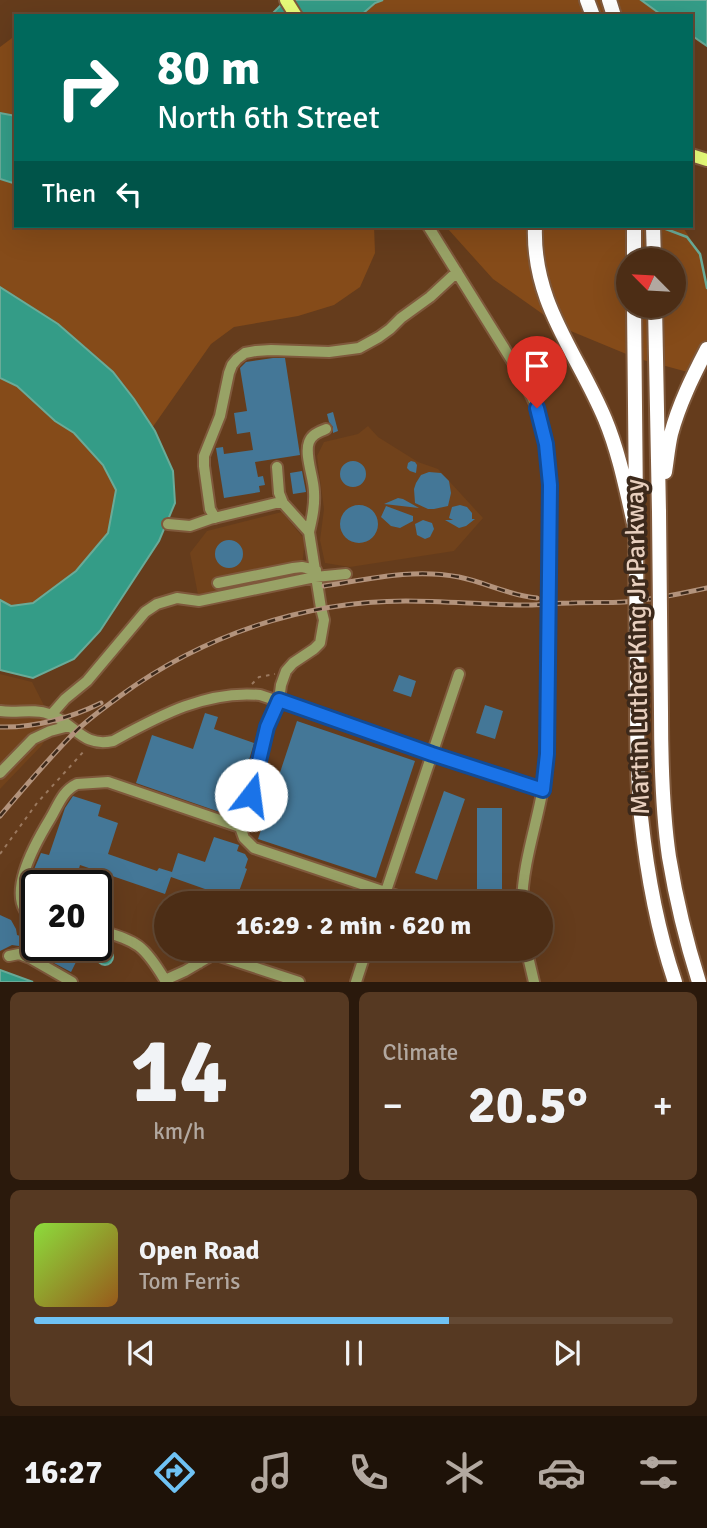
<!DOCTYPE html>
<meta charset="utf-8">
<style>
:root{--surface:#4c2d15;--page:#563922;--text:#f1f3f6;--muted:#b2a8a0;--line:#634934;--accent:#6fc2f4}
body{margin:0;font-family:Signika,sans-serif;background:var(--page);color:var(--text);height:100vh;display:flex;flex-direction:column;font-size:26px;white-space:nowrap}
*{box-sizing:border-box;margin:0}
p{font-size:23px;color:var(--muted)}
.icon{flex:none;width:38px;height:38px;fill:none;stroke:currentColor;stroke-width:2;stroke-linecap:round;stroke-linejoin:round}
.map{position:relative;height:982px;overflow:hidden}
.drawer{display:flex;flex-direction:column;gap:10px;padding:10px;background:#2a190c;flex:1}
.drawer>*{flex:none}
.banner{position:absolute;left:14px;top:14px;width:679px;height:214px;border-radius:0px;box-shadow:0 7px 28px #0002,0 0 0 2px var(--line);background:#00695c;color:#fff;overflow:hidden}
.needle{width:46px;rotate:294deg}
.buttons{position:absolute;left:616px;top:248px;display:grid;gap:14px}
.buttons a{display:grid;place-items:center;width:70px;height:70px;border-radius:50%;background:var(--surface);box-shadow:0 7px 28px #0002,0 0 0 2px var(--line);font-size:35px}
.speed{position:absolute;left:21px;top:870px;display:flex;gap:14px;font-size:35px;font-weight:700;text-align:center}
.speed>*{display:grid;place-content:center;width:91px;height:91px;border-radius:50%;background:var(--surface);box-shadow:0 7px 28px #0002,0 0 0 2px var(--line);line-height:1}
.speed .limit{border:4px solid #111;border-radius:10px;background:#fff;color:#111}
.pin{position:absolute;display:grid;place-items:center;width:60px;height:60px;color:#fff;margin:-72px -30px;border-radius:50% 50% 50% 0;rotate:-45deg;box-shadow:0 0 7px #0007}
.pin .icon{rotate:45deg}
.me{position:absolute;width:77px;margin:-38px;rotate:15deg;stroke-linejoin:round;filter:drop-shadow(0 0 5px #0008)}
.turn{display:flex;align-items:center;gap:24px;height:147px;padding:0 28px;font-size:32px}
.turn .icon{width:91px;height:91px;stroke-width:2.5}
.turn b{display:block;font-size:49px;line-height:60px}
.then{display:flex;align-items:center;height:66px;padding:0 28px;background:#0003;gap:14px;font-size:26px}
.big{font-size:52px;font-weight:700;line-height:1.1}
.drawer .tile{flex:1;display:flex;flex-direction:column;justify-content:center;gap:10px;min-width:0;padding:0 24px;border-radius:10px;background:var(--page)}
.drawer .dial{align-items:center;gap:0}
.dial b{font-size:91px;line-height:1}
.song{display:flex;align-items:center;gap:21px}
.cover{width:84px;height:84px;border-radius:10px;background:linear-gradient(135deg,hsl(90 70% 55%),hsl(30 70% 35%))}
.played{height:7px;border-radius:4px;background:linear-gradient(90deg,var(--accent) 65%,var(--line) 65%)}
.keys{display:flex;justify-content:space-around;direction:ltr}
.heat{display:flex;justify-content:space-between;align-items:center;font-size:38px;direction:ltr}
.drawer .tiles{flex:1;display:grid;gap:10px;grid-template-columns:1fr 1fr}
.tile:last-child{grid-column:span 2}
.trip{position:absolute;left:154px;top:891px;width:399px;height:70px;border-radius:35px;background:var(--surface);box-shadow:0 7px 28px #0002,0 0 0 2px var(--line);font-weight:700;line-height:70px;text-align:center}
.tabs{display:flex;height:112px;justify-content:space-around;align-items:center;background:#1e1208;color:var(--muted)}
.tabs .icon{width:49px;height:49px}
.tabs .active{color:var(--accent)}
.tabs b{font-size:32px;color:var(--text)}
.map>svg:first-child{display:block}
.built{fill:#71421b}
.green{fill:#854b19;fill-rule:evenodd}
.water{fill:#349c87;stroke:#6aab98;stroke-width:2}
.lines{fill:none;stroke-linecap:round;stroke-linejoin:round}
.stream{stroke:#6aab98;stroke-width:2.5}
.building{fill:#447797}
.minor-casing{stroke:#7f593c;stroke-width:14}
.major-casing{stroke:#7f593c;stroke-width:16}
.highway-casing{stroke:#7f593c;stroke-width:18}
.path{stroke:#9b795f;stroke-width:2;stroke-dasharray:3.5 5;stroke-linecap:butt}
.minor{stroke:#98a266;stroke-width:10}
.major{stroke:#e7fc79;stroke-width:12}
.highway{stroke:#fff;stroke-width:14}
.rail-casing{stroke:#b3937c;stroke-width:5}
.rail{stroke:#3c291b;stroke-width:2.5;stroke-dasharray:8;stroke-linecap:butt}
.minor-bridge-casing{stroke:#7f593c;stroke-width:14;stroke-linecap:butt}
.highway-bridge-casing{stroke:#7f593c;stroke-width:18;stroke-linecap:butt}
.minor-bridge{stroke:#98a266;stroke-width:10}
.highway-bridge{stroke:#fff;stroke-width:14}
.route-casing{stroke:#114b97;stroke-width:18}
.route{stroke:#1a73e8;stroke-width:12}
.labels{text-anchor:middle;stroke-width:7;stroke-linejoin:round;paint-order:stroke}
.street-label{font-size:26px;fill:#e8cfbe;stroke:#3c291b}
</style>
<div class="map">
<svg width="707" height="982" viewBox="0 0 707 982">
<rect width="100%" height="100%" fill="#653c1c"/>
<path class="built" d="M368,426L378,437L418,462L438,469L483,518L454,551L350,567L325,563L320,540L324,509L317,456L324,442L358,434Z
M282,512L305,540L301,574L198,595L190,553L207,531Z
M0,674L32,682L54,725L42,745L0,789Z"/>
<path class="green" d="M383,0H641L663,16H360L375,3Z
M16,35V116L0,113V47Z
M0,180L16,184V226H374L375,253L360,287L334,305L298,316L234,327L211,344L152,428C140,408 128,387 112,371C78,337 39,312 0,287Z
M447,226H682L700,254L707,288V368L695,374L636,358L561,327L493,279L448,229ZM628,261H674V306H628Z
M0,378L17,386L55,421L74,433L103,465L116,490L108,533L76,571L33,603L11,606L0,600Z"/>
<path class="water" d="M286,0H383L375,3L360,16H270Z
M641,0H707V46L691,35V16H663Z
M0,113L16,116V184L0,179Z
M0,287L58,324L113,372L134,399L155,431L173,471L175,503L159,541L100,631L74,659L33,678L0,670V600L11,606L33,603L76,571L108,533L116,490L103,465L74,433L55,421L17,386L0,378Z
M97 957a8 8 0 1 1 16 0a8 8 0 1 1-16 0Z
M0,970L33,982H0Z"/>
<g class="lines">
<path class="stream" d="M658,226L687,237L700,254L707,288"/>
</g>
<path class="building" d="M273,358H285L300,455L255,462L258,477L263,476L265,485L259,486L260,492L224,498L216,448L223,447L224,454L253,450L250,432L237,434L234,413L247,411L240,368L246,362Z
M333,412L338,431L333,433V427L329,422L327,414Z
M340 474a13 13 0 1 1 26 0a13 13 0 1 1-26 0Z
M411,461L415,462L417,465L416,473L410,471L407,468L408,463Z
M302,471L306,492L293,494L290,473Z
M429,472L441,473L449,481L451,493L448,506L434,509H428L415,503L414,489L416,483L421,475Z
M398,498L403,499L419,508L384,504Z
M460,505L467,507L472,513V519H475L466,526L459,528L445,520H453L449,518L452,507Z
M340 524a19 19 0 1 1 38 0a19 19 0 1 1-38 0Z
M386,506L413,516V521L400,528L391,526L381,517Z
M423,520L432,523L434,529L430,537L425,539L417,535L415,524Z
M215 554a14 14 0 1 1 28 0a14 14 0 1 1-28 0Z
M399,675L416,681L411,697L393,691Z
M485,705L503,711L495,739L476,733Z
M205,713L218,717L214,729L254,743L247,767L249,768L248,774L234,817L136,783L152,735L193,749Z
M297,721L415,761L376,878L258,839Z
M444,791L465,799L437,880L415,873Z
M73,796L101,805L98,816L118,823L108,854L157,871L159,868L172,872L178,853L205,862L214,837L239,845L237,851L245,854L248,859L245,868L247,869L236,900L171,877L165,894L80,865L78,872L70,869L65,886L43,878L42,882L32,879V874L41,853L49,855L65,808Z
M477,808H502V894L477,893Z
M0,915L11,920L16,929L17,935L23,937L19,946L12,945L0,951Z
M59,948L78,958L71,972L52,962Z"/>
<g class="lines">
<defs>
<path id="minor" d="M428,226L524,380L537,408L546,444L549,463L548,584
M277,467L279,493L283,503L309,532L321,608L324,620L320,643L314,649L293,663L286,671L281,685L279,700L267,728L251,795L240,827L244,838L254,848L418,903
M215,518L210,509L204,466V456L220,416L229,373L232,365L237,359L245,353L256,351L271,350L329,352L359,348L379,337L390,329L401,318L430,297L457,272
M168,524L190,526L210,519L276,503H283
M309,532C312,519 315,506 314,492C314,478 304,455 309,442C312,434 319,432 326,429
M218,583L293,568L302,567L316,570
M0,711C16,714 33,708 49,714C75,723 82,748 113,741C159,716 206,690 260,695L543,790
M51,715L65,699L87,681L145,612L157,604L177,598L199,601L315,577L346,574
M0,773L33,739L50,731L69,726
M382,903L459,674
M522,903C523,859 539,819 545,776C550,737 547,696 547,657
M37,920C0,903 36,842 50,819C58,806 62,791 77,784L108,782L240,827
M96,929C137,942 142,942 165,980L185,971L214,954
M191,948L193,958L199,963
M526,948L534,982
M214,954L299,982
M9,956L19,954L30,958L72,982
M356,982L367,948"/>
<path id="major" d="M286,0L296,16
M691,155L707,160"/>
<path id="highway" d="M587,0L593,16
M609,0L614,16
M535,226C532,303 577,352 605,419C620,455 627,494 636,532
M634,226V261
M653,226L654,261
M634,306L636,506
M655,306L659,512
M665,472C667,460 668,447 671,434C679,404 693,376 707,349
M637,698C637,737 637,778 641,817C647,873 657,929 675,982
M661,712C661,761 662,809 669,857C676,899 686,941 699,982"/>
</defs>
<use href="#minor" class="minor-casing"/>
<use href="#major" class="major-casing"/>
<use href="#highway" class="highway-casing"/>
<path class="path" d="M252,684L259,677L275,674
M0,854L37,803L85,750"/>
<use href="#minor" class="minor"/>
<use href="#major" class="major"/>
<use href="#highway" class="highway"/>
<defs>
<path id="rail" d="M324,586C369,579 413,568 459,577C485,582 510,596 537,598
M0,727C34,728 71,718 101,703
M0,816C24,788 48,759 74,733C88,719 104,708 120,696C202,636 303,601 406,601C447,601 488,605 528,605C542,605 556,603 571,603C588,602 606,603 624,602C651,600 680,594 707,588"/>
</defs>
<use href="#rail" class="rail-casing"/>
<use href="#rail" class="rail"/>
<defs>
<path id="minor-bridge" d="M547,657L548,584"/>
<path id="highway-bridge" d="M659,512L661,712
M636,532L637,698"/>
</defs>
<use href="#minor-bridge" class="minor-bridge-casing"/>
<use href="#highway-bridge" class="highway-bridge-casing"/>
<use href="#minor-bridge" class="minor-bridge"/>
<use href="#highway-bridge" class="highway-bridge"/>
</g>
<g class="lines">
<defs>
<path id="route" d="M251,795L267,727L279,700L432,754L543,790L547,754L550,485L546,444L537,408"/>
</defs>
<use href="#route" class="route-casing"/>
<use href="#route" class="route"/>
</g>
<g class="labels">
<g class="street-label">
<text transform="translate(637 647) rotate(-91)" y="9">Martin Luther King Jr Parkway</text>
</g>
</g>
</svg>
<div class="buttons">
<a><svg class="needle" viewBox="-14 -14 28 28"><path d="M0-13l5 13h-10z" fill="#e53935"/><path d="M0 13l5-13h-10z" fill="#b2a8a0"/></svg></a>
</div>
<div class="speed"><div class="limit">20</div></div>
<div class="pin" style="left:537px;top:408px;background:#d93025"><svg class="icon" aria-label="arrive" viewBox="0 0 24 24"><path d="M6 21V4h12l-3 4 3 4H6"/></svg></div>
<svg class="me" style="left:251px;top:795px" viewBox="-20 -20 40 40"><circle r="19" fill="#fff"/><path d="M0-13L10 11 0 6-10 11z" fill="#1a73e8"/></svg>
<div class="trip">16:29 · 2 min · 620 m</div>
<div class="banner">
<div class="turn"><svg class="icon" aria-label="right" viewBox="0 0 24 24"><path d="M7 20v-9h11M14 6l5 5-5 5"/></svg><div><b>80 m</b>North 6th Street</div></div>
<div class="then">Then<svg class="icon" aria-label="left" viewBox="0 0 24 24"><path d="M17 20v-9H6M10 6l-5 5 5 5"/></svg></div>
</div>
</div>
<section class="drawer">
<div class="tiles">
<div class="tile dial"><b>14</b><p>km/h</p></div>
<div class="tile"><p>Climate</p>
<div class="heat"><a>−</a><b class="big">20.5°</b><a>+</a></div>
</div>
<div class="tile">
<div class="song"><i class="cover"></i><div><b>Open Road</b><p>Tom Ferris</p></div></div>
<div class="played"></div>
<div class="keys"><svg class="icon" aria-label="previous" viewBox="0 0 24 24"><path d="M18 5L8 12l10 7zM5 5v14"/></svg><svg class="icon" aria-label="pause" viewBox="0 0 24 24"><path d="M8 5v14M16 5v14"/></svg><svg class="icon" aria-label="next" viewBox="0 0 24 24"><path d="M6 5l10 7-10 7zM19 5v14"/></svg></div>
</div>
</div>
</section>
<nav class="tabs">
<b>16:27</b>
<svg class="icon active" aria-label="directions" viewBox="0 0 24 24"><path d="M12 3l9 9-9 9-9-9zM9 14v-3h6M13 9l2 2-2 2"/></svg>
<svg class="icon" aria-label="music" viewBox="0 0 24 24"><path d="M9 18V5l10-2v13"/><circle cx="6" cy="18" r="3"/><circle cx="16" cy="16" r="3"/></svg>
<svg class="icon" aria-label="phone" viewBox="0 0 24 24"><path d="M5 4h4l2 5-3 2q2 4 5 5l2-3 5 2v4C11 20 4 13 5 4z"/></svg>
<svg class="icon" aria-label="climate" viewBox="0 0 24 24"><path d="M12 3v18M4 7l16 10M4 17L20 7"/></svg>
<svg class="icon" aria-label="car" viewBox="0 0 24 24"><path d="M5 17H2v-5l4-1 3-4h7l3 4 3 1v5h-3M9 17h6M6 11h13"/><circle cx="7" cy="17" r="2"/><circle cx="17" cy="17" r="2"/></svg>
<svg class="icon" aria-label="filters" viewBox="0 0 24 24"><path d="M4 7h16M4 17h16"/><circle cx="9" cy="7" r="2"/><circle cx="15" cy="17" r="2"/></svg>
</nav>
